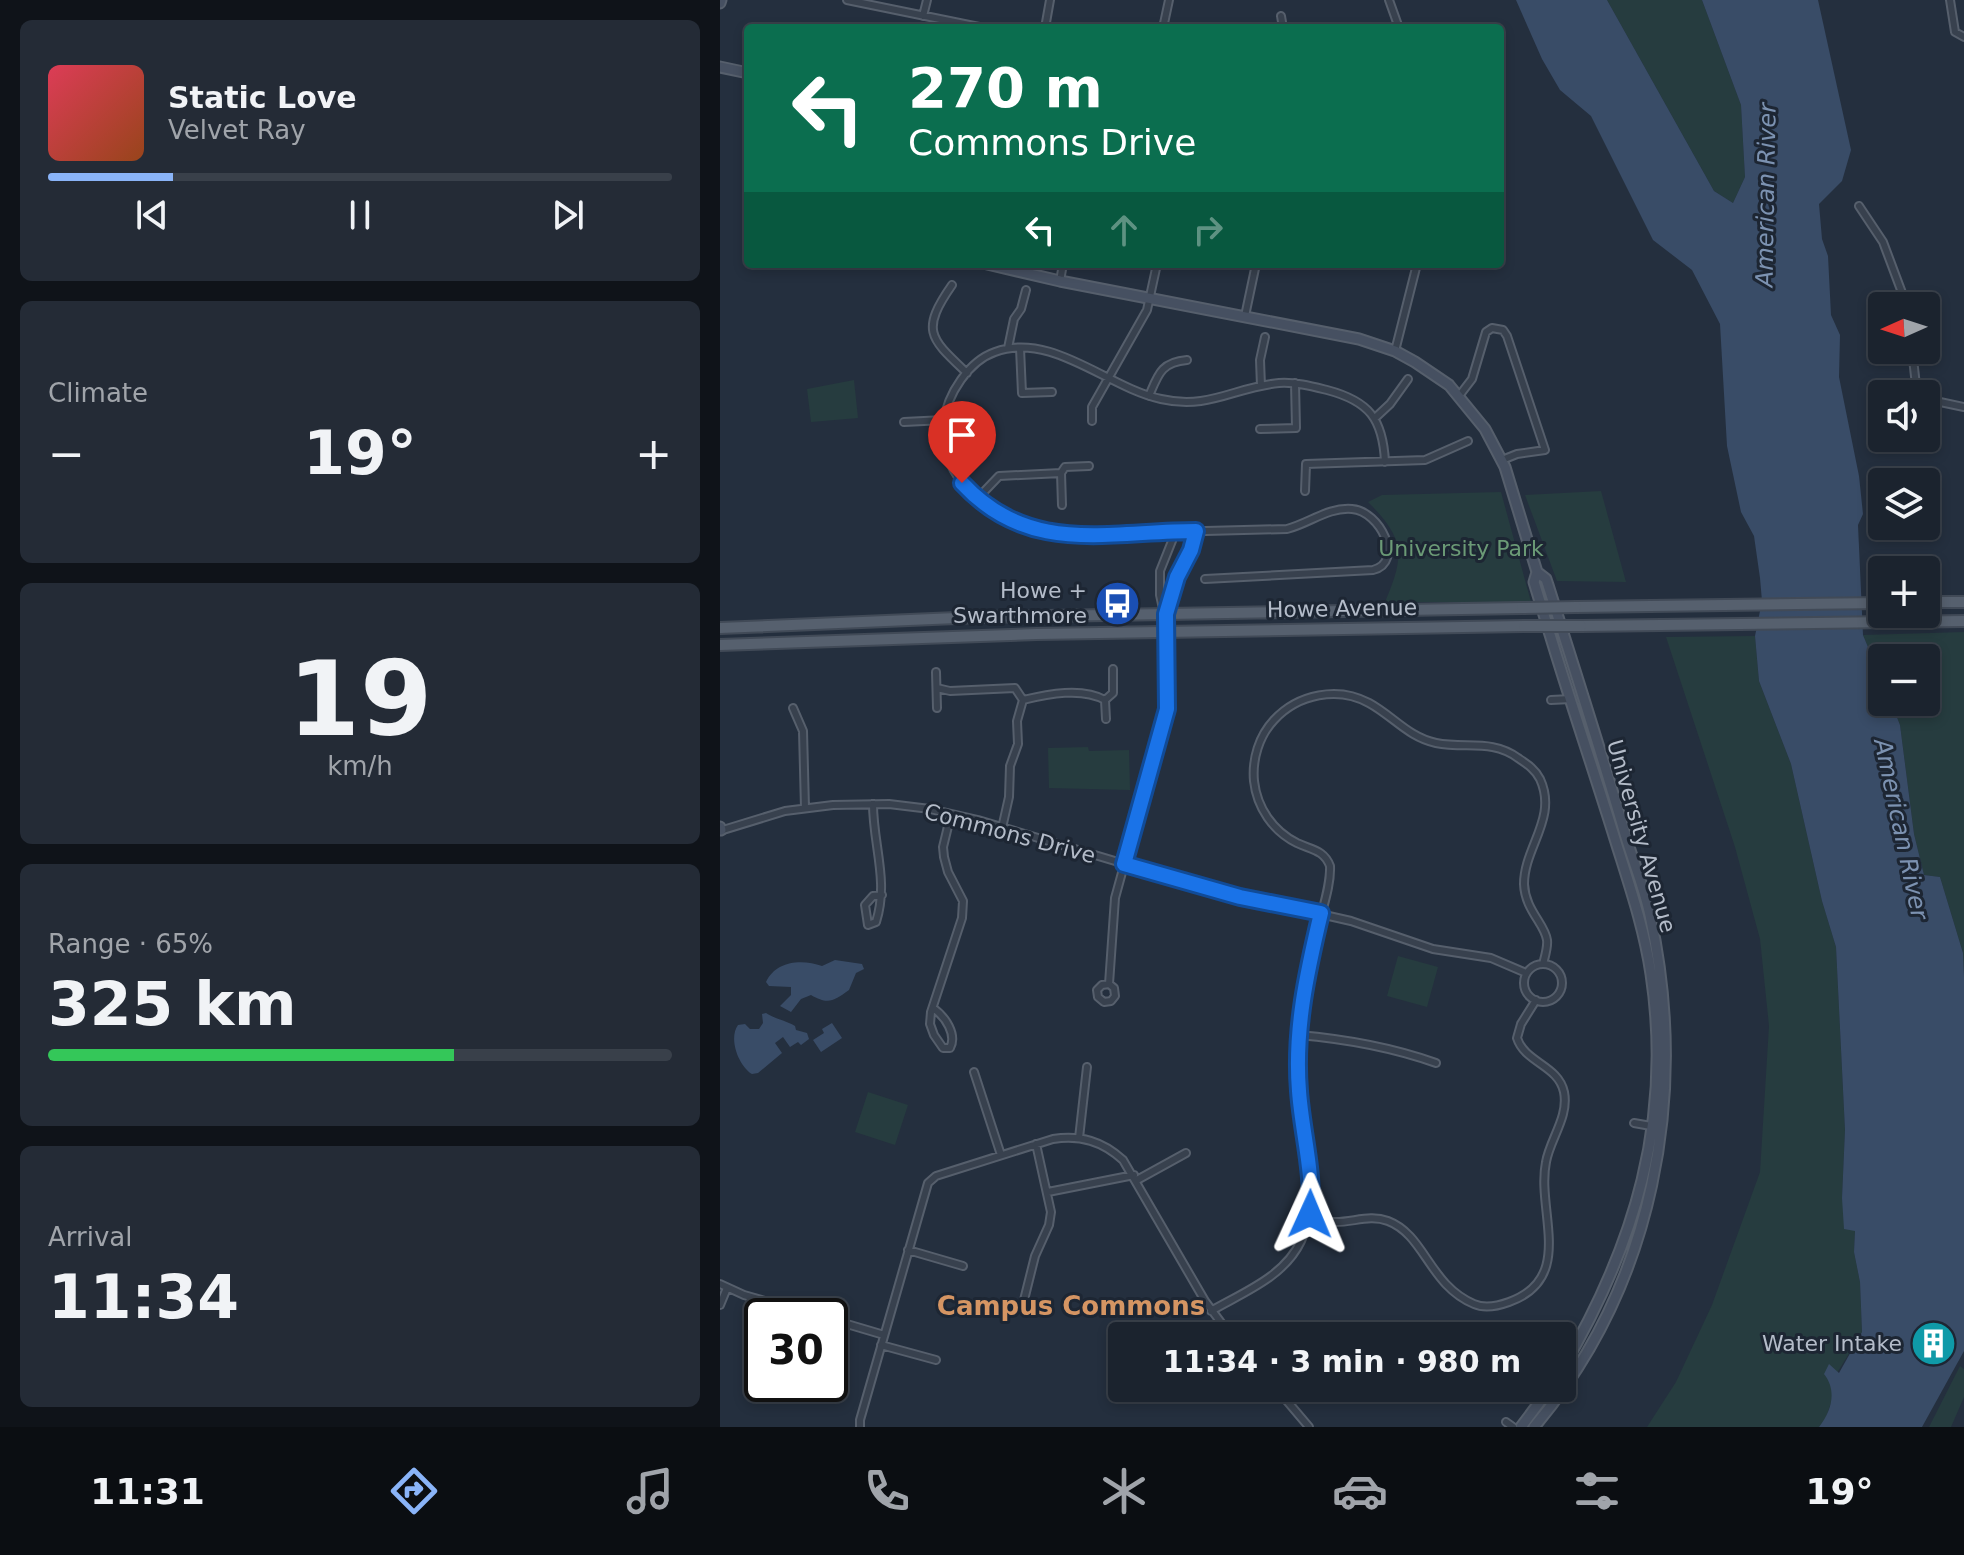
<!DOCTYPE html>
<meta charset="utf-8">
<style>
:root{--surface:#1b232e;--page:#242b36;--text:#f1f3f6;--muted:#a0a4aa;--line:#39404a;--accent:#8ab4f8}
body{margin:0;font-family:"DejaVu Sans",sans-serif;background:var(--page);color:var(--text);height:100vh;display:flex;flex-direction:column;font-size:30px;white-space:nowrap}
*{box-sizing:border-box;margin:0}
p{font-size:26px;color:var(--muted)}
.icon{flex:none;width:44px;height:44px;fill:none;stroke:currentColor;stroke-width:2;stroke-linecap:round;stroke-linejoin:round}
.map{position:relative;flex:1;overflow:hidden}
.details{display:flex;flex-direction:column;gap:20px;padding:20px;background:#0f1319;width:720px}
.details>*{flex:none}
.guide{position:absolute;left:24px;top:24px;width:760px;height:244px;border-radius:8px;box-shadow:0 4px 12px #0003,0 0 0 2px var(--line);background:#0b6e4f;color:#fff;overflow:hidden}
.needle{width:52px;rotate:267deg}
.tools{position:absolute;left:1148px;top:292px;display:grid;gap:16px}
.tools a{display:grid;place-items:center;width:72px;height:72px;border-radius:8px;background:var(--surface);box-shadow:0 4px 12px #0003,0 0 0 2px var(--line);font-size:40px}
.speed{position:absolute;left:24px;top:1298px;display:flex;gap:16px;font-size:40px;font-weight:700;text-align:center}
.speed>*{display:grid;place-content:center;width:104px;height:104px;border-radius:50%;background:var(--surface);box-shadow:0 4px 12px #0003,0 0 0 2px var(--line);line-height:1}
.speed .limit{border:4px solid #111;border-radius:12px;background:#fff;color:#111}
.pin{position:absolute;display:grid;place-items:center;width:68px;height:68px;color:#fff;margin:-82px -34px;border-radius:50% 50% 50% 0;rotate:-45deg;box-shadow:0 0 8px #0007}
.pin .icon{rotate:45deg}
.me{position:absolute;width:88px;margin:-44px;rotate:1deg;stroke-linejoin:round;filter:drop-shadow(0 0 6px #0008)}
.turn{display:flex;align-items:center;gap:28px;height:168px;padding:0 32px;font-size:36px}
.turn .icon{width:104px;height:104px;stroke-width:2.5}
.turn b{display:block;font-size:56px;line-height:68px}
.lanes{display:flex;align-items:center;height:76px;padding:0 32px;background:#0003;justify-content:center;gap:40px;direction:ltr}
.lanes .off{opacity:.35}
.big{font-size:60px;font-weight:700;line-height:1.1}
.details .card{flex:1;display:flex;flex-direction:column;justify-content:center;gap:12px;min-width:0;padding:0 28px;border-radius:12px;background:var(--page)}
.details .dial{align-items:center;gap:0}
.dial b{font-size:104px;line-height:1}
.song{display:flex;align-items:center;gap:24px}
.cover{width:96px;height:96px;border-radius:12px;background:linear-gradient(135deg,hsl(350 70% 55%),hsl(20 70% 35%))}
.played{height:8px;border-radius:4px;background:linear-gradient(90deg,var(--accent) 20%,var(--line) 20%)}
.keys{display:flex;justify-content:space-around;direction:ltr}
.heat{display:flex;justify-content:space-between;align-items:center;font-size:44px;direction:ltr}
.charge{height:12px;border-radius:6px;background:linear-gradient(90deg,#34c759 65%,var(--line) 0)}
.trip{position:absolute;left:388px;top:1322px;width:468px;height:80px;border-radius:8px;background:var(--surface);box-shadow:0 4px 12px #0003,0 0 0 2px var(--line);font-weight:700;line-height:80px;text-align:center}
.tab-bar{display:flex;height:128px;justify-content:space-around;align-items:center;background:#0b0e12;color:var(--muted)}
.tab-bar .icon{width:56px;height:56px}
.tab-bar .current{color:var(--accent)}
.tab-bar b{font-size:36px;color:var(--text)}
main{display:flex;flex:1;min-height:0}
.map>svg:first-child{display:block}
.green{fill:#263c3f}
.water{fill:#394c67}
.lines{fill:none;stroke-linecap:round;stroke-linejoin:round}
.street-casing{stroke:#565f6c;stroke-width:10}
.secondary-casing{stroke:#565f6c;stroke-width:13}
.primary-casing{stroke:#414a57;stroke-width:14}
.street{stroke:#38414e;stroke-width:6}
.secondary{stroke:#465061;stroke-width:9}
.primary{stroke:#56606e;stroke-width:10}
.primary-bridge-casing{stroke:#414a57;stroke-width:14;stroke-linecap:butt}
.primary-bridge{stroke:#56606e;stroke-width:10}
.route-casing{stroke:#114b97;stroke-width:20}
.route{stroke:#1a73e8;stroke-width:14}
.labels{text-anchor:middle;stroke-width:6;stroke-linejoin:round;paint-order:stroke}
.park-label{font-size:22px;fill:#6b9a76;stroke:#1d2633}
.poi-label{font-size:22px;fill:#b4bcc9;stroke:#1d2633;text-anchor:end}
.street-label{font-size:22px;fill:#b4bcc9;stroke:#1d2633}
.water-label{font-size:24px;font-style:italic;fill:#7c92b1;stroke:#1d2633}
.quarter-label{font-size:26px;font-weight:bold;fill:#d59563;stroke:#1d2633}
</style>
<main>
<section class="details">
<div class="card">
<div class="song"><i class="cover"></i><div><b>Static Love</b><p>Velvet Ray</p></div></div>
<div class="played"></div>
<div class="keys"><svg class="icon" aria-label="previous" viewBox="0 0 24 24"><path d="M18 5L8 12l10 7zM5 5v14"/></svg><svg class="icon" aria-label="pause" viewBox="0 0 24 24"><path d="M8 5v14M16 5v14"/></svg><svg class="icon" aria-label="next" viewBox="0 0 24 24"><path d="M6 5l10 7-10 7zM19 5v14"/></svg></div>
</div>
<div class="card"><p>Climate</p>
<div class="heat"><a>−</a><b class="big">19°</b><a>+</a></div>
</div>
<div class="card dial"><b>19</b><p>km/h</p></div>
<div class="card"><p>Range · 65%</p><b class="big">325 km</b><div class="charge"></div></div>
<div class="card"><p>Arrival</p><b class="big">11:34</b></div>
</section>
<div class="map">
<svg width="1244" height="1427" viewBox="0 0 1244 1427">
<rect width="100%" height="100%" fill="#242f3e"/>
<path class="green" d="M887,0H982L1021,105L1025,177L1013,203L994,191Z
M134,380L138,418L91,422L87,389Z
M881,491L906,582L837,581L805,495Z
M781,492L811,602H665C685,555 685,539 648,502L662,495Z
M1244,632V977L1243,953L1220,877L1204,875L1194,834L1180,725L1171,702H1206V658H1162V681L1143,635Z
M1035,636L1039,681L1071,764L1102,901L1116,947L1125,1130L1122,1198L1135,1231L1134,1252L1140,1282L1142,1332L1111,1383L1113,1397L1105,1420L1099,1427H927L956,1382L992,1305L1040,1172L1049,1026L1040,939L1015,847L946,637Z
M368,747L369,751L409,750L410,790L329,788L328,748Z
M678,956L718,967L707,1007L667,996Z
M148,1092L188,1105L175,1145L135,1132Z
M1240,1366L1244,1369V1397L1231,1427H1209Z"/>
<path class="water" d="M796,0H887L994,191L1013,203L1025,177L1021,105L982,0H1098L1131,150L1122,181L1099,204L1102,239L1108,256L1111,315L1120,335L1119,377L1139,476L1143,514L1138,525L1143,635L1162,681V702H1171L1180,725L1194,834L1204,875L1220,877L1243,953L1244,977V1351L1202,1427H1099C1112,1411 1117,1390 1104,1374L1109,1364L1119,1373L1142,1332L1140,1282L1134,1252L1135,1231L1124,1229L1122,1198L1125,1130L1116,947L1102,901L1071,764L1039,681L1035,636L1042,601L1040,578L1034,536L1021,512L1007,446L1000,324L972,270L933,240L871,116L840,90L822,59Z
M115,960L142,964L144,969L136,973L129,990C114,1001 108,1005 91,995L81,999L71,1012L60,1006L71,995V987L49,986L46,982C56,960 83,959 102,966Z
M46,1013C55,1019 65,1020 75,1026L76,1030L87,1033L89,1039L81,1045L78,1042L70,1047L63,1037L55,1043L62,1053L38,1073L32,1074C19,1066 8,1039 18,1025L25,1024L30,1029H39L43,1023L42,1014Z
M112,1023L122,1038L101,1052L93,1040L104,1033L102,1029Z"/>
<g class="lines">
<defs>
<path id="street" d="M127,0L264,28
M669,0L679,28
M1230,0L1235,32L1244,37
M203,16L207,0
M561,16L563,28
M325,28L330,0
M443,28L449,0
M1139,206L1163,242L1187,306
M340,281L343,264
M232,285C200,331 210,338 247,373
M525,316L536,264
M288,348L294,319L301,309L306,290
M300,348L302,393L332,392
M1192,350L1197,394
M675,351L697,264
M541,386L540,360L545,337
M429,396C438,375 441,362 467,360
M739,396L752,379L766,332L772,328L783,330L787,336L825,450L797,454L782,460
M1206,399L1244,407
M227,409L262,418L261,448
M655,418L670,404L688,379
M372,421V407L427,310L437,264
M184,422L224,420
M540,429L576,428L575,383
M585,491L586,464L705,460L748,441
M257,499L279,476L341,473
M342,505L341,473L345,467L369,466
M485,579L653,570C685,562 660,511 632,509C608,507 590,523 567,529C513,530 458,532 404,533C376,533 346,538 319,531C270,520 218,477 224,422C227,394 249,361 275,352C332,331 388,388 441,399C489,410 515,387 559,383C576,382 591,386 607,390C649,401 663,419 665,462
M446,614L457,577L471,550L476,531
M216,672L217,708
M217,688L230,691L295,688L303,700
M385,700L393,693V669
M831,700L851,699
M73,708L83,731L85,808
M153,804C153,845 169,881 156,922L148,925L145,905L153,896L162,895
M282,828L289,797L290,766L298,744L297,721L303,700C328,694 362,687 385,700L386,719
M0,831L65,811L113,805L169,804L210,809L258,820L485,888L631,921L713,949L771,958L806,973
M804 983a19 19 0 1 1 38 0a19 19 0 1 1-38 0Z
M389,984L382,985L377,990L378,997L384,1002L391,1001L395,996L394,988L389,984L395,898L447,709L448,632L440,595V571L456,531
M213,1008C226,1017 237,1035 230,1048H223L214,1035L210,1024L211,1012L242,918L243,901L228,872L224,857L223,847L231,814
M578,1035C626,1039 671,1047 716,1063
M254,1072L281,1155
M914,1123L931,1126
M359,1138L367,1067
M417,1180L466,1153
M328,1192L414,1175
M589,1218C597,1219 605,1222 613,1222C632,1223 649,1214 668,1221C705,1235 709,1285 754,1304C765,1309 778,1306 789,1302C856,1278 816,1211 826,1162C830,1139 849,1117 844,1092C838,1065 805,1063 797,1038L801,1024L816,1000
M188,1250L243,1266
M0,1284L24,1295L98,1316
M0,1305L7,1288
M302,1308L315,1256L329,1225L331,1212L316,1144
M491,1311C524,1292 564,1277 581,1241C607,1187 577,1117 577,1059C578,1016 587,974 597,932C601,912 611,887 610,866C604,850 592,850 577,843C553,831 537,808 534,781C532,759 539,736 554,720C578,694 618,686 649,703C673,716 688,737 716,743C746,749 772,739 798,758C807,764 815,769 820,779C838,818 804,847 804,884C805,910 825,924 827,940C828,947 825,956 823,964
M110,1319L164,1335
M161,1345L216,1360
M556,1388L589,1427
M786,1422L793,1427
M140,1427V1420L208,1183L216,1176L333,1139C361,1135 382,1141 403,1160L485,1301L511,1336"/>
<path id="secondary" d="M0,3L1,0
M0,67L28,73
M267,264L340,281L639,339L675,351L695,362L729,385L765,429L785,467L817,572L814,582L825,618C847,692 872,765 895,839C909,884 924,927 931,974C953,1120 915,1245 842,1369
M0,827L1,830
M801,1427L830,1388
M814,1427C934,1285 969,1095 930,915C924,887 913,861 905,834C881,751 854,668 828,585L826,579L817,572"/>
<path id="primary" d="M1206,602H1244
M856,607L1162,603
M861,626L1244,621
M0,628L260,617L802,608
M0,645L317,634L804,626"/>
</defs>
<use href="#street" class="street-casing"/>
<use href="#secondary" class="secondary-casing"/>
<use href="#primary" class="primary-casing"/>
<use href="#street" class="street"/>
<use href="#secondary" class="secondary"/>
<use href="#primary" class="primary"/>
<defs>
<path id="primary-bridge" d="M802,608L856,607
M804,626H861"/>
</defs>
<use href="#primary-bridge" class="primary-bridge-casing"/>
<use href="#primary-bridge" class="primary-bridge"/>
</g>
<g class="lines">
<defs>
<path id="route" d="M242,483C309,556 388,531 476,531L471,550L457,577L446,614L447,709L404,864L520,897L601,913C587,972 574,1030 579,1091C582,1133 594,1172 590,1214"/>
</defs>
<use href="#route" class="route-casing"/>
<use href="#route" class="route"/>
</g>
<defs>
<symbol id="bus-disc" viewBox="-11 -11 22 22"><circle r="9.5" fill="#1a4fb4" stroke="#1d2633"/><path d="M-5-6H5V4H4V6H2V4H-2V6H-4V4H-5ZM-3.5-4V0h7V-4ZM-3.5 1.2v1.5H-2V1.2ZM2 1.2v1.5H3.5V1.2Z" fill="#fff"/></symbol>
<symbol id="building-disc" viewBox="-11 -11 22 22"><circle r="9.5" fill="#0f9aa8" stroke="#1d2633"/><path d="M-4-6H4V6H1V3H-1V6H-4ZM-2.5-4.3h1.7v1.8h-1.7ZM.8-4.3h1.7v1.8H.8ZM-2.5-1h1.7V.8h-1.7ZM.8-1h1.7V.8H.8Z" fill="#fff"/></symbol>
</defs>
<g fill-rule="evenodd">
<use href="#bus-disc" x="372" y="578" width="51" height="51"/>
<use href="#building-disc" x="1188" y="1318" width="51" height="51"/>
</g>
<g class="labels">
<g class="park-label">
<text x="741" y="556">University Park</text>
</g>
<g class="poi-label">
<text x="367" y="598">Howe +<tspan x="367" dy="25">Swarthmore</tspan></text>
<text x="1182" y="1351">Water Intake</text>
</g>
<g class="street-label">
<text transform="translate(622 608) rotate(-1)" y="8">Howe Avenue</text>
<text transform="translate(290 833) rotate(15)" y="8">Commons Drive</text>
<text transform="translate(922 836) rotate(74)" y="8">University Avenue</text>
</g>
<g class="water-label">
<text transform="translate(1046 195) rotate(-89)" y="8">American River</text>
<text transform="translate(1181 829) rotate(78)" y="8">American River</text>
</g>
<g class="quarter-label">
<text x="351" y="1315">Campus Commons</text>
</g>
</g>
</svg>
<div class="tools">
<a><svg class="needle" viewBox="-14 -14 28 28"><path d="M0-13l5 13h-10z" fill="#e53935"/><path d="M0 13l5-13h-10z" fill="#a0a4aa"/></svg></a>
<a><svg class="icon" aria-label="sound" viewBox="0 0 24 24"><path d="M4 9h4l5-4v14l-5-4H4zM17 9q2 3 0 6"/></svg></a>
<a><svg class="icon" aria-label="layers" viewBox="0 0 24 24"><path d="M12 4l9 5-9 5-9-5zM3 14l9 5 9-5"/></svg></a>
<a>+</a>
<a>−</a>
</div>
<div class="speed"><div class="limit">30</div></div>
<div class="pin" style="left:242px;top:483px;background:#d93025"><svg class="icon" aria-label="arrive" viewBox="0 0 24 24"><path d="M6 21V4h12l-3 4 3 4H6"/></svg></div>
<svg class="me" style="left:590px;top:1214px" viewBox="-20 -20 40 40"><path d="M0-17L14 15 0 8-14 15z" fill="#1a73e8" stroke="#fff" stroke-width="4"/></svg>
<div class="trip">11:34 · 3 min · 980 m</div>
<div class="guide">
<div class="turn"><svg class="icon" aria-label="left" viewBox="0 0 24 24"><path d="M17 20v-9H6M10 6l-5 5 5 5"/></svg><div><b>270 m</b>Commons Drive</div></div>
<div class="lanes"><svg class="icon" aria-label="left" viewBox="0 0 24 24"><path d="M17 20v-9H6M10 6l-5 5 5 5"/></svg><svg class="icon off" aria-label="ahead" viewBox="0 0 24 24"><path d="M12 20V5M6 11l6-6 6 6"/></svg><svg class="icon off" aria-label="right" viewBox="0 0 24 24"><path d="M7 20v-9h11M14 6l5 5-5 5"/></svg></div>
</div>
</div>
</main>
<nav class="tab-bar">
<b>11:31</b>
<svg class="icon current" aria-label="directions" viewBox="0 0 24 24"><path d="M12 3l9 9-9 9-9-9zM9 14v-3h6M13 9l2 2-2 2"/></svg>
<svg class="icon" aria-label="music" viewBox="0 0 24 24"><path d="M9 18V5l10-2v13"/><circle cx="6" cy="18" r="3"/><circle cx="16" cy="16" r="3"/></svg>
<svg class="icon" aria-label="phone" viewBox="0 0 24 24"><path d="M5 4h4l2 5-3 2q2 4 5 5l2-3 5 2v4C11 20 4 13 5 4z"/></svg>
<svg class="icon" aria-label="climate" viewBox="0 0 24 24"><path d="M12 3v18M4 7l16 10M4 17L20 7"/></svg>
<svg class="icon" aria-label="car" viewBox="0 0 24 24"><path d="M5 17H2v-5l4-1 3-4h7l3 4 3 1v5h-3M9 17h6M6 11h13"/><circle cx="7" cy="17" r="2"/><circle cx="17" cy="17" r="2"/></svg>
<svg class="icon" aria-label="filters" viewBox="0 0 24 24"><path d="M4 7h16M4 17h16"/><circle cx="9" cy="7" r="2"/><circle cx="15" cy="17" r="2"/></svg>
<b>19°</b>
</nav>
